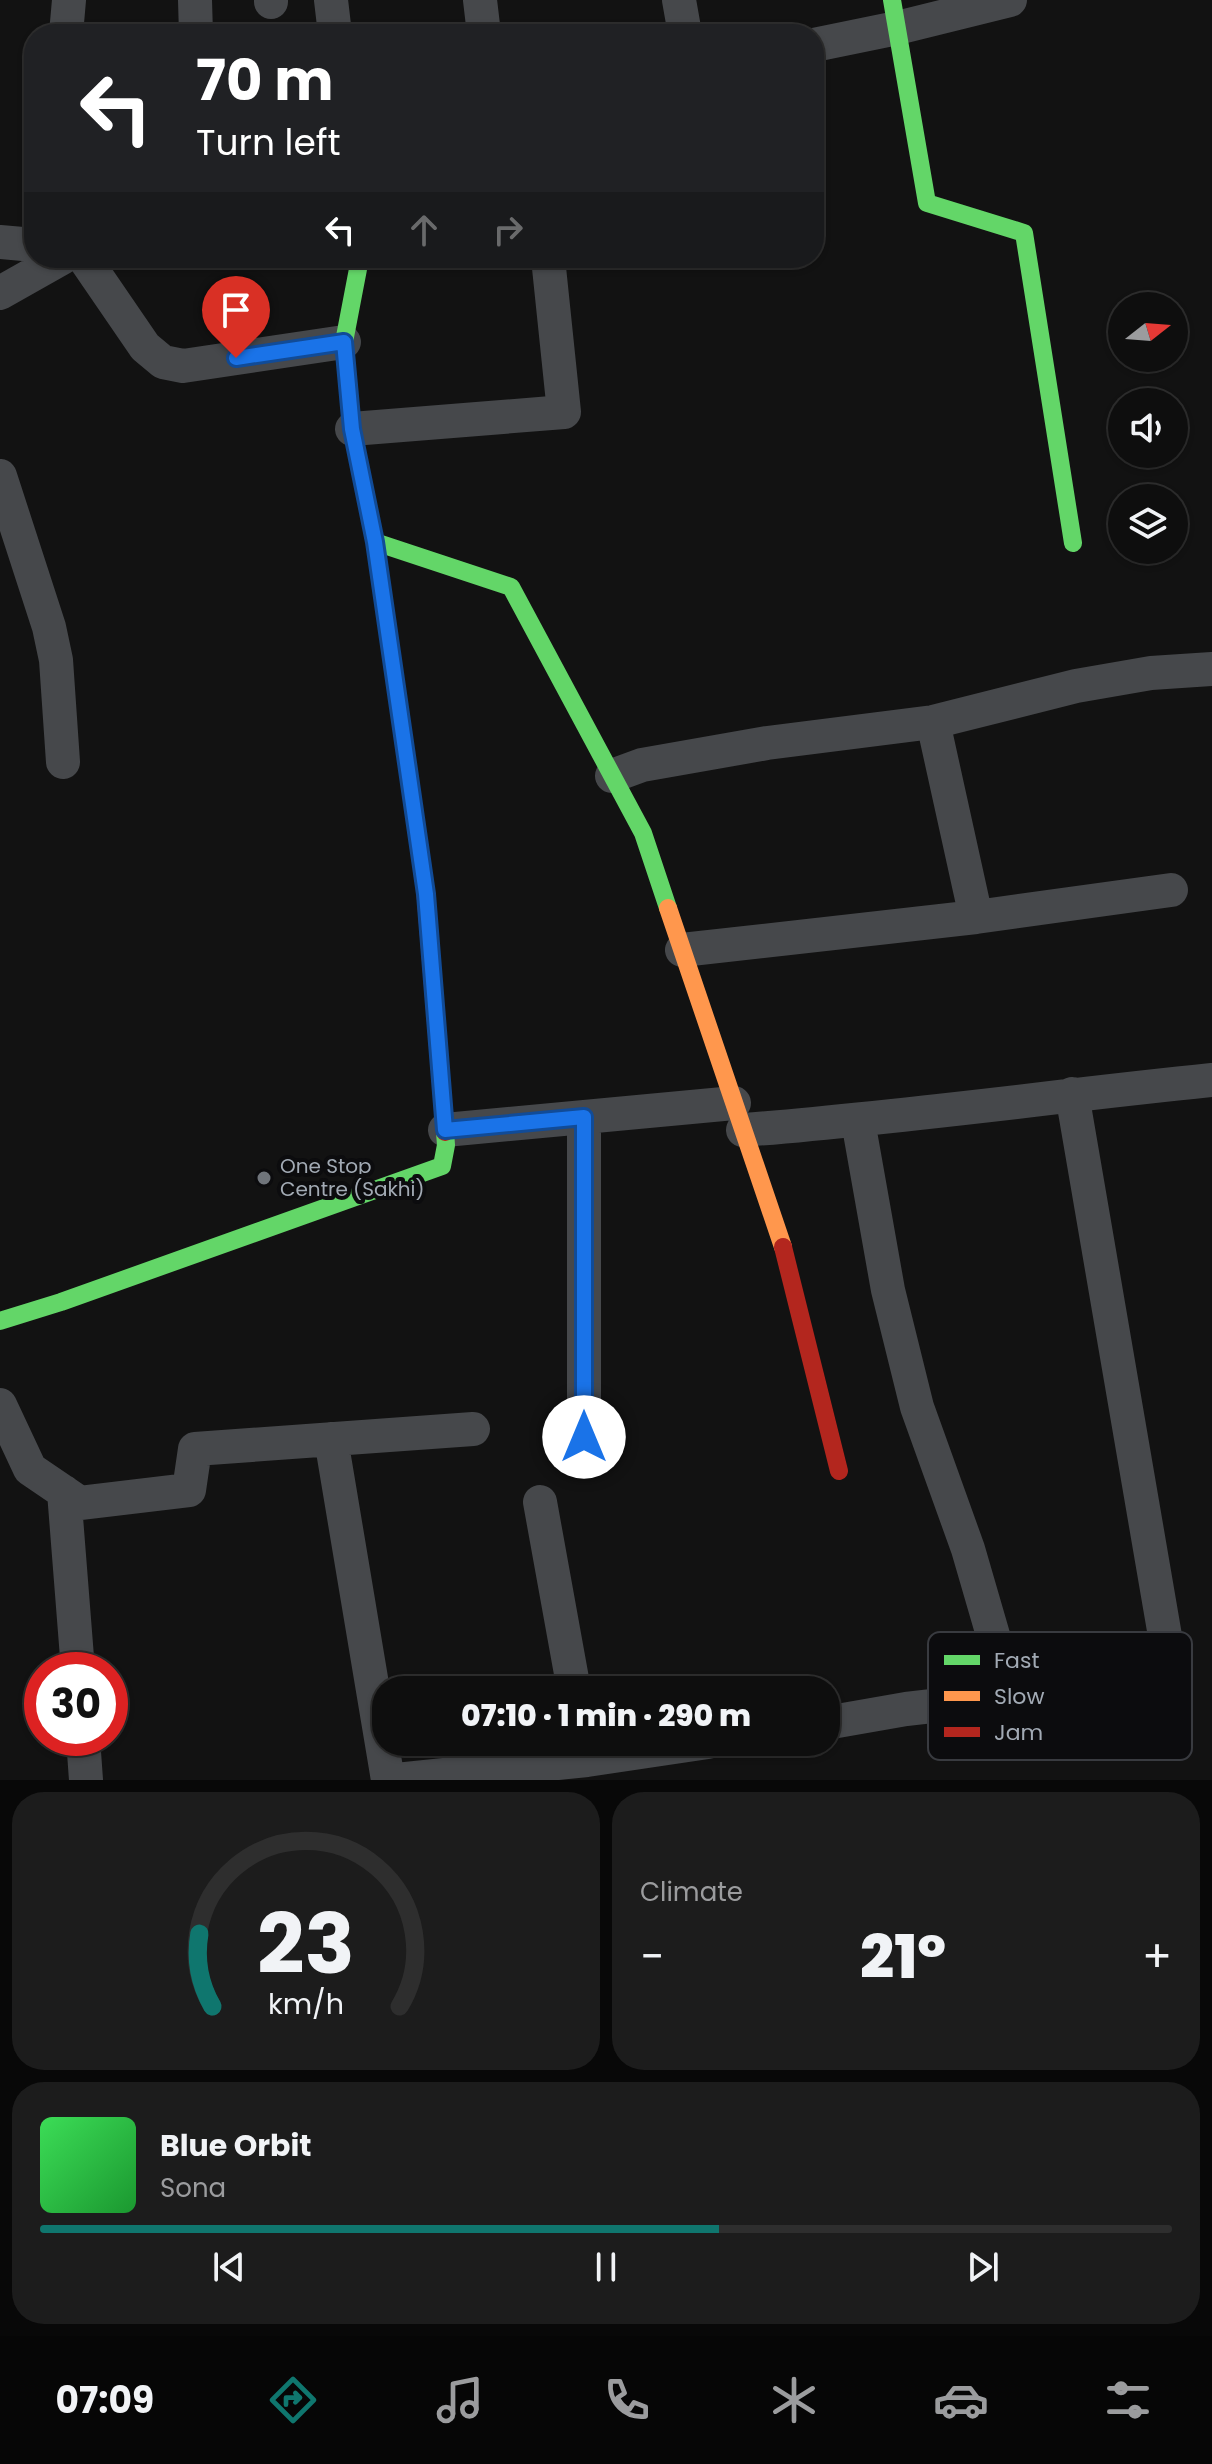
<!DOCTYPE html>
<meta charset="utf-8">
<style>
:root{--surface:#0e0e0e;--page:#1c1c1c;--text:#f1f3f6;--muted:#9b9c9e;--line:#2e2e2e;--accent:#0f766e}
body{margin:0;font-family:Poppins,sans-serif;background:var(--page);color:var(--text);height:100vh;display:flex;flex-direction:column;font-size:30px;white-space:nowrap}
*{box-sizing:border-box;margin:0}
p{font-size:26px;color:var(--muted)}
.icon{flex:none;width:44px;height:44px;fill:none;stroke:currentColor;stroke-width:2;stroke-linecap:round;stroke-linejoin:round}
.map{position:relative;height:1780px;overflow:hidden}
.sheet{display:flex;flex-direction:column;gap:12px;padding:12px;background:#080808;flex:1}
.sheet>*{flex:none}
.top-card{position:absolute;left:24px;top:24px;width:800px;height:244px;border-radius:32px;box-shadow:0 2px 6px #0004,0 0 0 2px var(--line);background:#202124;color:#fff;overflow:hidden}
.needle{width:52px;rotate:73deg}
.buttons{position:absolute;left:1108px;top:292px;display:grid;gap:16px}
.buttons a{display:grid;place-items:center;width:80px;height:80px;border-radius:50%;background:var(--surface);box-shadow:0 2px 6px #0004,0 0 0 2px var(--line);font-size:40px}
.speed{position:absolute;left:24px;top:1652px;display:flex;gap:16px;font-size:40px;font-weight:700;text-align:center}
.speed>*{display:grid;place-content:center;width:104px;height:104px;border-radius:50%;background:var(--surface);box-shadow:0 2px 6px #0004,0 0 0 2px var(--line);line-height:1}
.speed .limit{border:12px solid #d22;background:#fff;color:#111}
.pin{position:absolute;display:grid;place-items:center;width:68px;height:68px;color:#fff;margin:-82px -34px;border-radius:50% 50% 50% 0;rotate:-45deg;box-shadow:0 0 8px #0007}
.pin .icon{rotate:45deg}
.me{position:absolute;width:88px;margin:-44px;rotate:0deg;stroke-linejoin:round;filter:drop-shadow(0 0 6px #0008)}
.turn{display:flex;align-items:center;gap:28px;height:168px;padding:0 40px;font-size:36px}
.turn .icon{width:104px;height:104px;stroke-width:2.5}
.turn b{display:block;font-size:56px;line-height:68px}
.lanes{display:flex;align-items:center;height:76px;padding:0 40px;background:#0003;justify-content:center;gap:40px;direction:ltr}
.lanes .off{opacity:.35}
.big{font-size:60px;font-weight:800;line-height:1.1}
.sheet .card{flex:1;display:flex;flex-direction:column;justify-content:center;gap:12px;min-width:0;padding:0 28px;border-radius:32px;background:var(--page)}
.sheet .dial{align-items:center;gap:0}
.dial svg{height:208px;overflow:visible;fill:none;stroke:var(--line);stroke-width:7;stroke-linecap:round;text-anchor:middle}
.dial text{fill:var(--text);stroke:none}
.song{display:flex;align-items:center;gap:24px}
.cover{width:96px;height:96px;border-radius:12px;background:linear-gradient(135deg,hsl(130 70% 55%),hsl(130 70% 35%))}
.played{height:8px;border-radius:4px;background:linear-gradient(90deg,var(--accent) 60%,var(--line) 60%)}
.keys{display:flex;justify-content:space-around;direction:ltr}
.heat{display:flex;justify-content:space-between;align-items:center;font-size:44px;direction:ltr}
.sheet .tiles{flex:1;display:grid;gap:12px;grid-template-columns:1fr 1fr}
.card:last-child{grid-column:span 2}
.trip{position:absolute;left:372px;top:1676px;width:468px;height:80px;border-radius:32px;background:var(--surface);box-shadow:0 2px 6px #0004,0 0 0 2px var(--line);font-weight:800;line-height:80px;text-align:center}
.tabs{display:flex;height:128px;justify-content:space-around;align-items:center;background:#060606;color:var(--muted)}
.tabs .icon{width:56px;height:56px}
.tabs .current{color:var(--accent)}
.tabs b{font-size:36px;color:var(--text)}
.map>svg:first-child{display:block}
.lines{fill:none;stroke-linecap:round;stroke-linejoin:round}
.street{stroke:#46484b;stroke-width:34}
.fast{stroke:#63d668;stroke-width:18}
.slow{stroke:#ff974d;stroke-width:18}
.jam{stroke:#b3261e;stroke-width:18}
.route-casing{stroke:#114b97;stroke-width:20}
.route{stroke:#1a73e8;stroke-width:14}
.poi-dot{fill:#70757b;stroke:#0c0c0e;stroke-width:3}
.labels{text-anchor:middle;stroke-width:8;stroke-linejoin:round;paint-order:stroke}
.poi-label{font-size:20px;fill:#a2aab4;stroke:#0c0c0e;text-anchor:start}
.key{fill:#0c0c0e;stroke:#393b40;stroke-width:2}
.key-label{font-size:22px;fill:#a2aab4}
</style>
<div class="map">
<svg width="1212" height="1780" viewBox="0 0 1212 1780">
<rect width="100%" height="100%" fill="#121212"/>
<g class="lines">
<path class="street" d="M195,0L196,34
M331,0L335,34
M480,0L484,34
M679,0L685,34
M271,2V0
M66,34L69,0
M814,45L897,28L1010,0
M0,242L34,245
M84,258L145,347L163,362L183,366L344,342
M0,293L62,258
M352,429L564,412L548,258
M0,476L49,627L56,660L63,762
M612,776L642,765L767,743L933,722L1076,686L1151,673L1212,669
M976,917L1171,890
M682,950L976,917L933,722
M1072,1094L1171,1671
M445,1130L734,1103
M743,1130C900,1118 1055,1096 1212,1080
M0,1405L30,1469L80,1503L189,1490L195,1449L473,1429
M584,1437V1117
M331,1439L388,1780
M64,1492L78,1670
M540,1502L574,1690
M826,1723L906,1709L1011,1697L968,1549L917,1407L888,1290L858,1121
M83,1738L86,1780
M396,1780L587,1760L708,1742"/>
<path class="fast" d="M892,0L927,203L1024,233L1073,543
M357,258L358,269L344,342L352,429L375,542L425,888
M375,542L511,587L643,833L668,908
M0,1321L61,1302L442,1166L446,1145L445,1132"/>
<path class="slow" d="M668,908L783,1247"/>
<path class="jam" d="M425,888L445,1132
M783,1247L839,1471"/>
</g>
<g class="lines">
<defs>
<path id="route" d="M236,358L344,342L352,429L375,542L426,894L445,1130L584,1117V1437"/>
</defs>
<use href="#route" class="route-casing"/>
<use href="#route" class="route"/>
</g>
<circle class="poi-dot" cx="264" cy="1178" r="8"/>
<g class="labels">
<g class="poi-label">
<text x="280" y="1173">One Stop<tspan x="280" dy="23">Centre (Sakhi)</tspan></text>
</g>
</g>
<rect x="928" y="1632" width="264" height="128" rx="12" class="key"/>
<rect x="944" y="1655" width="36" height="10" fill="#63d668"/>
<rect x="944" y="1691" width="36" height="10" fill="#ff974d"/>
<rect x="944" y="1727" width="36" height="10" fill="#b3261e"/>
<g class="key-label">
<text x="994" y="1668">Fast</text>
<text x="994" y="1704">Slow</text>
<text x="994" y="1740">Jam</text>
</g>
</svg>
<div class="buttons">
<a><svg class="needle" viewBox="-14 -14 28 28"><path d="M0-13l5 13h-10z" fill="#e53935"/><path d="M0 13l5-13h-10z" fill="#9b9c9e"/></svg></a>
<a><svg class="icon" aria-label="sound" viewBox="0 0 24 24"><path d="M4 9h4l5-4v14l-5-4H4zM17 9q2 3 0 6"/></svg></a>
<a><svg class="icon" aria-label="layers" viewBox="0 0 24 24"><path d="M12 4l9 5-9 5-9-5zM3 14l9 5 9-5"/></svg></a>
</div>
<div class="speed"><div class="limit">30</div></div>
<div class="pin" style="left:236px;top:358px;background:#d93025"><svg class="icon" aria-label="arrive" viewBox="0 0 24 24"><path d="M6 21V4h12l-3 4 3 4H6"/></svg></div>
<svg class="me" style="left:584px;top:1437px" viewBox="-20 -20 40 40"><circle r="19" fill="#fff"/><path d="M0-13L10 11 0 6-10 11z" fill="#1a73e8"/></svg>
<div class="trip">07:10 · 1 min · 290 m</div>
<div class="top-card">
<div class="turn"><svg class="icon" aria-label="left" viewBox="0 0 24 24"><path d="M17 20v-9H6M10 6l-5 5 5 5"/></svg><div><b>70 m</b>Turn left</div></div>
<div class="lanes"><svg class="icon" aria-label="left" viewBox="0 0 24 24"><path d="M17 20v-9H6M10 6l-5 5 5 5"/></svg><svg class="icon off" aria-label="ahead" viewBox="0 0 24 24"><path d="M12 20V5M6 11l6-6 6 6"/></svg><svg class="icon off" aria-label="right" viewBox="0 0 24 24"><path d="M7 20v-9h11M14 6l5 5-5 5"/></svg></div>
</div>
</div>
<section class="sheet">
<div class="tiles">
<div class="card dial"><svg viewBox="0 0 100 80">
<path d="M14 69A42 42 0 1 1 86 69"/>
<path d="M14 69A42 42 0 0 1 9 41" stroke="#0f766e"/>
<text x="50" y="56" font-size="32" font-weight="700">23</text>
<text x="50" y="72" font-size="11">km/h</text>
</svg></div>
<div class="card"><p>Climate</p>
<div class="heat"><a>−</a><b class="big">21°</b><a>+</a></div>
</div>
<div class="card">
<div class="song"><i class="cover"></i><div><b>Blue Orbit</b><p>Sona</p></div></div>
<div class="played"></div>
<div class="keys"><svg class="icon" aria-label="previous" viewBox="0 0 24 24"><path d="M18 5L8 12l10 7zM5 5v14"/></svg><svg class="icon" aria-label="pause" viewBox="0 0 24 24"><path d="M8 5v14M16 5v14"/></svg><svg class="icon" aria-label="next" viewBox="0 0 24 24"><path d="M6 5l10 7-10 7zM19 5v14"/></svg></div>
</div>
</div>
</section>
<nav class="tabs">
<b>07:09</b>
<svg class="icon current" aria-label="directions" viewBox="0 0 24 24"><path d="M12 3l9 9-9 9-9-9zM9 14v-3h6M13 9l2 2-2 2"/></svg>
<svg class="icon" aria-label="music" viewBox="0 0 24 24"><path d="M9 18V5l10-2v13"/><circle cx="6" cy="18" r="3"/><circle cx="16" cy="16" r="3"/></svg>
<svg class="icon" aria-label="phone" viewBox="0 0 24 24"><path d="M5 4h4l2 5-3 2q2 4 5 5l2-3 5 2v4C11 20 4 13 5 4z"/></svg>
<svg class="icon" aria-label="climate" viewBox="0 0 24 24"><path d="M12 3v18M4 7l16 10M4 17L20 7"/></svg>
<svg class="icon" aria-label="car" viewBox="0 0 24 24"><path d="M5 17H2v-5l4-1 3-4h7l3 4 3 1v5h-3M9 17h6M6 11h13"/><circle cx="7" cy="17" r="2"/><circle cx="17" cy="17" r="2"/></svg>
<svg class="icon" aria-label="filters" viewBox="0 0 24 24"><path d="M4 7h16M4 17h16"/><circle cx="9" cy="7" r="2"/><circle cx="15" cy="17" r="2"/></svg>
</nav>
